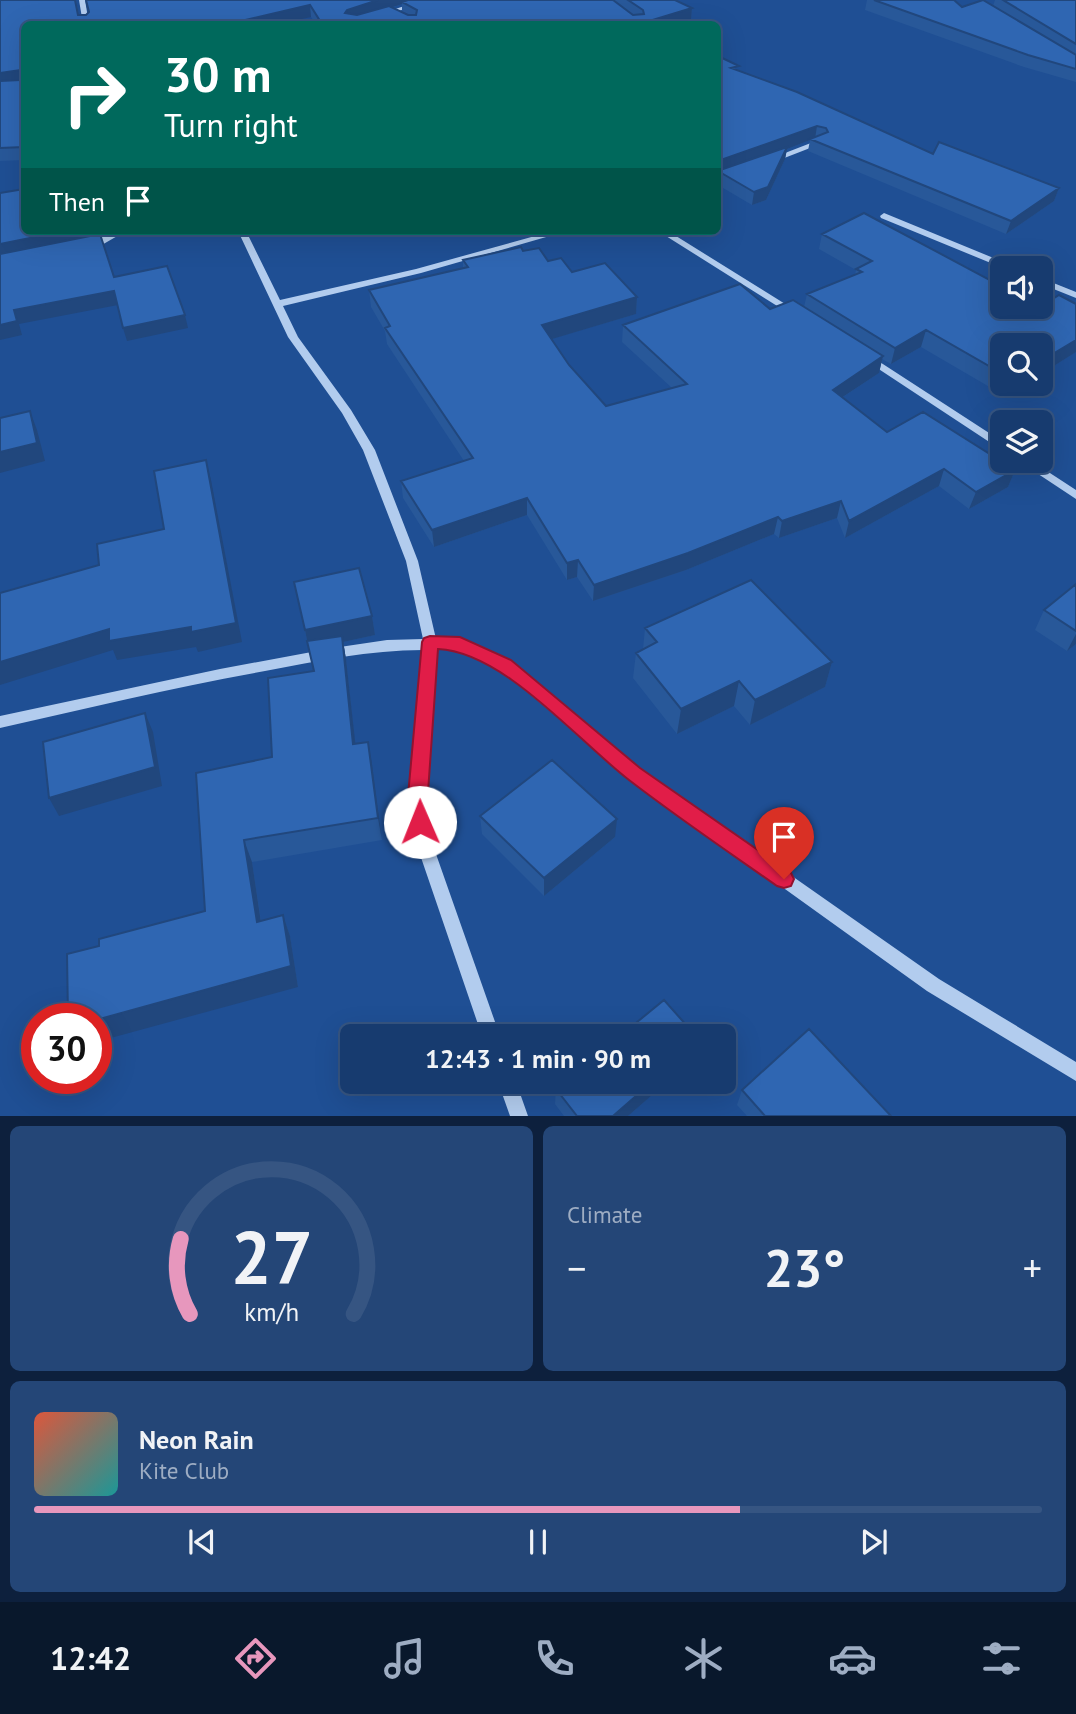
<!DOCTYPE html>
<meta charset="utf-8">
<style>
:root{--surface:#173b6f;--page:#244677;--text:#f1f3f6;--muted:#9eadc3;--line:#365582;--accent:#e797bd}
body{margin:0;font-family:"PT Sans",sans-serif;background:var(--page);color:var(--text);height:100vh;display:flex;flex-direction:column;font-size:26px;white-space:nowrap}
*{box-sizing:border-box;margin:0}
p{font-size:23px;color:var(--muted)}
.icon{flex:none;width:38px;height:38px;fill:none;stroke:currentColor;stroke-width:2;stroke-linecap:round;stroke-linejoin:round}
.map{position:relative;height:1116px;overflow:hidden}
.drawer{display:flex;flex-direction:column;gap:10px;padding:10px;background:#0d203d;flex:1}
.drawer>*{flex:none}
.guide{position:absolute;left:21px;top:21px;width:700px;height:214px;border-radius:10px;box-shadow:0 7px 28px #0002,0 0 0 2px var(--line);background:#00695c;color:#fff;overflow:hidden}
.controls{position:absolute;left:990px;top:256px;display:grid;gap:14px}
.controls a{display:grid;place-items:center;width:63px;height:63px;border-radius:10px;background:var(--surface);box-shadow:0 7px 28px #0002,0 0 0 2px var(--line);font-size:35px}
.speed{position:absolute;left:21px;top:1003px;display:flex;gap:14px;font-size:35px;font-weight:700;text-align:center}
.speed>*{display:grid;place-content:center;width:91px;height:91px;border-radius:50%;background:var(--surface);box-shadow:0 7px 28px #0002,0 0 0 2px var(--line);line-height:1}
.speed .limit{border:10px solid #d22;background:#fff;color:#111}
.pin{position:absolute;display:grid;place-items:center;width:60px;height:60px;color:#fff;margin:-72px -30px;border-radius:50% 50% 50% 0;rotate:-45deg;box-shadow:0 0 7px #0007}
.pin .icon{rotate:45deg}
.me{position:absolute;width:77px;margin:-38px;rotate:359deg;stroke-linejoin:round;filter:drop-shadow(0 0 5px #0008)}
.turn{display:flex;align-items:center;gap:24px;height:147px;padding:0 28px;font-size:32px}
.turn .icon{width:91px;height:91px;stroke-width:2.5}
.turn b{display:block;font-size:49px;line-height:60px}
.then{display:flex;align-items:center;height:66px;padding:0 28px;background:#0003;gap:14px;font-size:26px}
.big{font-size:52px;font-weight:600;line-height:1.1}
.drawer .card{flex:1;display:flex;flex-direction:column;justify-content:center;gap:10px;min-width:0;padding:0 24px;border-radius:10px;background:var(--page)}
.drawer .dial{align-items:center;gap:0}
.dial svg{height:182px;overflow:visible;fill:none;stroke:var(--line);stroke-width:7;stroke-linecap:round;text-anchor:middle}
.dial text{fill:var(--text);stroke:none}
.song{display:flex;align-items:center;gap:21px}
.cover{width:84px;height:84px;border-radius:10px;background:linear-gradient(135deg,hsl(10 70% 55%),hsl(180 70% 35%))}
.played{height:7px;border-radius:4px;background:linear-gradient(90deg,var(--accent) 70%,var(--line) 70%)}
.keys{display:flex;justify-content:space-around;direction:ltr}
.heat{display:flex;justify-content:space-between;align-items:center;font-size:38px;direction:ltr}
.drawer .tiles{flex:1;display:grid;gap:10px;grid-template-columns:1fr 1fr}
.card:last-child{grid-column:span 2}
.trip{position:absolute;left:340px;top:1024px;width:396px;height:70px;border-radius:10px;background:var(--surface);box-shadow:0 7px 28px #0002,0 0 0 2px var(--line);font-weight:600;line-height:70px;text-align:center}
.menu{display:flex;height:112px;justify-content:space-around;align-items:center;background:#09182c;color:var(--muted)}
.menu .icon{width:49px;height:49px}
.menu .current{color:var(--accent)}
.menu b{font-size:32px;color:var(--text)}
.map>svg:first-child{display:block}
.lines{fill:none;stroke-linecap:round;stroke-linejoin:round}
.minor{fill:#b2ccee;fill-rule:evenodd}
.wall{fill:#285899;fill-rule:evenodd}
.shaded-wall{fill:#21477d}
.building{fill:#2f66b2;stroke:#21477d;stroke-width:2}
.route{fill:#e11d48;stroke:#92132f;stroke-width:2}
</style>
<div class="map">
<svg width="1076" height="1116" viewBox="0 0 1076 1116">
<rect width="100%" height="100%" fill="#1f4f94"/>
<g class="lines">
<path class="minor" d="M79,0H85L89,24H83Z
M423,0H433L358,24H349Z
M816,141L823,143L774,162L767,160Z
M884,213L1013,266L1015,268H1003L881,218L880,216Z
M115,231H126L100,246L86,249L81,246Z
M238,231H246L280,300L416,269L553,231H567L421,273L283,306L298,337L351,410L375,450L418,561L436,639H460L510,661L639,769L939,979L1076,1062V1081L927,991L629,777L500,669L459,649H436L424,807L430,837L500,1036H482L414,837L410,807L423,650C369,650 318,661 265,671C176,687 88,708 0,728V716L220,669L333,648L387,640L423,639L406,561L363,450L342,413L288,337Z
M658,231H668L798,312L793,315L790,314Z
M1041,278L1076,292V298L1041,284Z
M869,355L1003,442V451L865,360L864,358Z
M1017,460H1030L1076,490V499Z
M498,1082H516L528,1116H510Z"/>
</g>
<path class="wall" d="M0,0H76L79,15H86L89,12L86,0H675L692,8L691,20L675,24H316L311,17L24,24V160L0,161ZM402,4V12L391,8Z
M867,0H954L962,7L993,6L995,0H1076V82L1024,67L865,10Z
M718,56L738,71L933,154L1059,188L1054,201L1006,234L808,151L810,140L787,149L785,159L766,200L752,205L718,185Z
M822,234L1040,307L1076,304V352L1041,374L1003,345V383H1026L1005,396L921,347L891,364L882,359L879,373L843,397L887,432L1015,470L1008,487L969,509L939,486L845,538L837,518L779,538L774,534L686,570L593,601L577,577L567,580L527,515L434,547L403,498L401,481L464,461L387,344L385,331L371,307L369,290L463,268V260L523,251L637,297L636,314L551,339L569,365L606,406L672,388L622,342L623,325L770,309L804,307L807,294L855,275L856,270L819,249Z
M294,582L372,616L375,635L343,642L346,659L355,744L372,764L382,840L252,862L261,921L283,915L290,936L298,987L99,946L205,911L272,757L314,671Z
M1076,584V644L1067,651L1035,630L1044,610Z
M645,628L832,662L825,687L750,725L734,706L677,734L633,678L636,653L643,649Z
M480,816L615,837L544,896L482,834Z
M565,1082H667L628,1116H564L555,1104L556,1089Z
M742,1090L891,1116H747L737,1105Z"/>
<path class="shaded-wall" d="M378,0H414L402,2V4L348,22L345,13L347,10Z
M310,5L311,17L279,24H228Z
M692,8L691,20L675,24H643V23Z
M20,70L24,82L0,85V73Z
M817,126L815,139H810V140L787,149L785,159L766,200L752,205L754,192L718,171V161Z
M1059,188L1054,201L1006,234L1011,221Z
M65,231H99L101,236L0,258V244Z
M114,291L118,305L19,324L22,335L0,340V325L14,310Z
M637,297L636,314L542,342V325Z
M185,315L188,328L127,341L123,328Z
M926,330L921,347L891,364L895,348Z
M1076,340V352L1041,374V361Z
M883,356L879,373L829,406L833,390Z
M1010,383H1026L1005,396Z
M30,411L37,430L45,461L0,473V452Z
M206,460L211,480L242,642L198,652L196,647L117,660L113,650L0,685V662L109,629Z
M944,469L939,486L845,538L849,521Z
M1015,470L1008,487L969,509L976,492Z
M527,498V515L434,547L432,530Z
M841,501L837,518L779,538L782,521Z
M778,517L774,534L686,570L593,601L594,585Z
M578,560L577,577L567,580V563Z
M372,616L375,635L343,642L346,659L358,767L309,650L305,630Z
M1076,634V644L1067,651Z
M832,662L825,687L750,725L755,700Z
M739,681L734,706L677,734L681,709Z
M145,713L153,732L162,786L59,816L49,798Z
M368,742L372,764L382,840L378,818Z
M617,819L615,837L544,896V878Z
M244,840L252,862L264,943L257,922Z
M283,915L290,936L298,987L96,1042V1020Z
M652,1082H667L628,1116H613Z"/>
<path class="building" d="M0,0H75L78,15H86L89,12L86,0H378L347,10L345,13L357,15L389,6L408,15H416L417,10L402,2L408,0H613L633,15L644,14L643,10L628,0H675L692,8L643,23L647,24H322L310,5L228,24H24V147L0,148V81L20,80L23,77L20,70L0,73Z
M874,0H954L962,7L983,0L1076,55V69L1028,55Z
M1003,0H1076V44Z
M718,56L739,66L731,68L797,92L933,154L939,142L1059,188L1011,221L810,139L828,132L826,128L817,126L718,161Z
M787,147L768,187L754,192L718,171V168L720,170Z
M24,189V231H65L0,244V193Z
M864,213L1003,287V306L1040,307L1059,295L1076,304V340L1041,361V345H1003V374L926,330L895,348L807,294L862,272L856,269L872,261L822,234Z
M100,234L114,277L167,266L185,315L123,328L114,291L14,310L17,321L0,325V254Z
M521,247L523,251L539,248L548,261L561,258L572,272L605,263L637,297L542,325L569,365L606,406L687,384L623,325L740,284L770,309L793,300L883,356L833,390L887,432L923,412L1015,470L976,492L944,469L849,521L841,501L782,521L778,517L688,553L594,585L578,560L567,563L527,498L432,530L401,481L473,458L385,328L390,326L369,290L468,267L463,260Z
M30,411L37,443L0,452V418Z
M206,460L236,623L191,632V627L109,641V629L0,662V593L99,565L97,544L164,529L154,471Z
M359,568L372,616L305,630L294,582Z
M751,580L832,662L755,700L739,681L681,709L636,653L657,642L645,628Z
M1076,584V631L1044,610Z
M342,636L353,744L368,742L378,818L244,840L257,922L283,915L291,966L96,1020V1018H68L67,954L99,946V939L205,911L196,773L272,757L268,678L314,671L307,641Z
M145,713L155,767L49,798L43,742Z
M552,760L617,819L544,878L480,816Z
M664,1000L696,1036H620Z
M809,1029L891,1116H765L742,1090Z
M565,1082H652L613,1116H577L556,1089Z"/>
<path class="route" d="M430,636L460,637L511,660L640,768L791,873L794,879L791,886L784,888L777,886C727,851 677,817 629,780C577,740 504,652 438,649L427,807L429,822L426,828L420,830L413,828L407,807L422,642L424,638Z"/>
</svg>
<div class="controls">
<a><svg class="icon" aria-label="sound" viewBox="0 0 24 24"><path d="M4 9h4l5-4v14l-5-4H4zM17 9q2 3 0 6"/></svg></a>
<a><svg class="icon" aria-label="search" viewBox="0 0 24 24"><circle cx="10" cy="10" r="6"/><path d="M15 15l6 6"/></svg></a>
<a><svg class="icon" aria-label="layers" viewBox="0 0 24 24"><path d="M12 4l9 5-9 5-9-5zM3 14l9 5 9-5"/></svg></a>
</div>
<div class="speed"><div class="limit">30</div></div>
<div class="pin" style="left:784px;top:879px;background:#d93025"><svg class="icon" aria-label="arrive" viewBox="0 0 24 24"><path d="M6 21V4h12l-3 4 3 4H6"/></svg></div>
<svg class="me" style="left:420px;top:822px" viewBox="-20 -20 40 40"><circle r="19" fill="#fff"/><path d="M0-13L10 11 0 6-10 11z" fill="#e11d48"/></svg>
<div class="trip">12:43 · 1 min · 90 m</div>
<div class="guide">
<div class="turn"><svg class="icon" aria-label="right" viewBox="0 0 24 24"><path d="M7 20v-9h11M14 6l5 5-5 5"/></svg><div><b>30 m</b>Turn right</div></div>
<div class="then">Then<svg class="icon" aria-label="arrive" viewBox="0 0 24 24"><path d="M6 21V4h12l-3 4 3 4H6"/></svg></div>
</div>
</div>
<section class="drawer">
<div class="tiles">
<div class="card dial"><svg viewBox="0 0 100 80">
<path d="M14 69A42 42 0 1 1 86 69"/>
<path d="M14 69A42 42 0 0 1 10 36" stroke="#e797bd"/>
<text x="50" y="56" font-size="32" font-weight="700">27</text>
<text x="50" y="72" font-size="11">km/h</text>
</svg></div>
<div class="card"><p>Climate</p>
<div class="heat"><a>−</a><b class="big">23°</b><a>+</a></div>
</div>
<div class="card">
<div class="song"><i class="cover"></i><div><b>Neon Rain</b><p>Kite Club</p></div></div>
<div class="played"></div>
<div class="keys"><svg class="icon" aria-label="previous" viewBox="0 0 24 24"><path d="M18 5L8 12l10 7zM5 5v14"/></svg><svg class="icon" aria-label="pause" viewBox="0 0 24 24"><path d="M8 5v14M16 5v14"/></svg><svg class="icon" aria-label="next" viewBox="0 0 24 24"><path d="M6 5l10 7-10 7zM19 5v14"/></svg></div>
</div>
</div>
</section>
<nav class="menu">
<b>12:42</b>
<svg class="icon current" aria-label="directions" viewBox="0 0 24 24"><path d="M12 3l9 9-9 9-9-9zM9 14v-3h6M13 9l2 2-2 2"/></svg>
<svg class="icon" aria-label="music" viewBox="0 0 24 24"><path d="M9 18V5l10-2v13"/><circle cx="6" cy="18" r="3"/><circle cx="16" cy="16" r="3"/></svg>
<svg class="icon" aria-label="phone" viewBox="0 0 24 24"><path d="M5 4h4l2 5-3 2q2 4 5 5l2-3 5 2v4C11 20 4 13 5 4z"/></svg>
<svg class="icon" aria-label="climate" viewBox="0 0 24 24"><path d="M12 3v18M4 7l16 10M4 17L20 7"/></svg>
<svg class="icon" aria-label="car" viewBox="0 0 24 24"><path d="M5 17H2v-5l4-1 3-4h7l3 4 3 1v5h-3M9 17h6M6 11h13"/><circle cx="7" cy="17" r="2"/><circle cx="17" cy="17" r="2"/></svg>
<svg class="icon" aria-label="filters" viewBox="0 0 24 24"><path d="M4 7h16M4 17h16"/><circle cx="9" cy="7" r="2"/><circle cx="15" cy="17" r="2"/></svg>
</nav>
